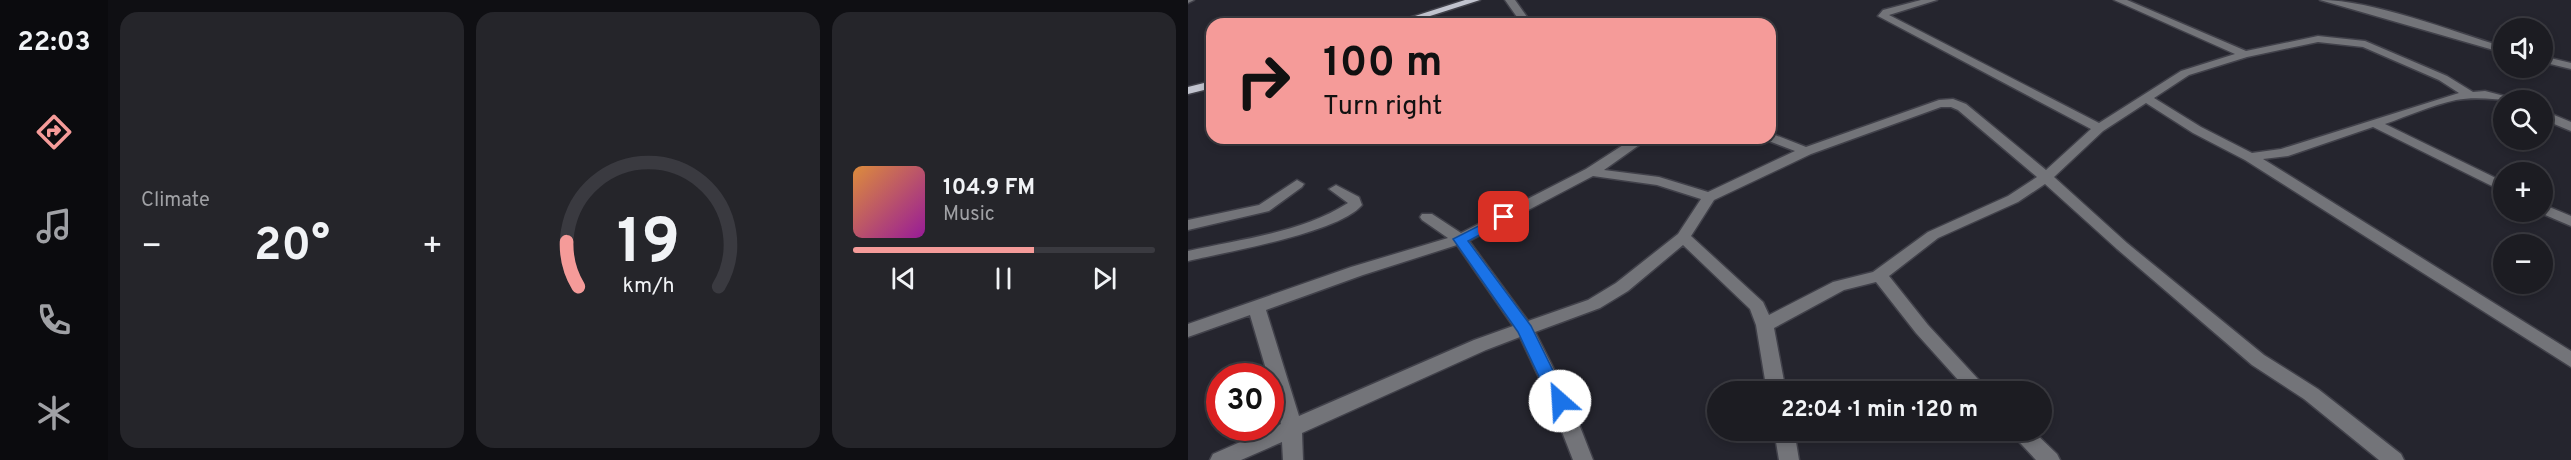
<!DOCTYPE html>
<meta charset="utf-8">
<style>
:root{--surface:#1c1c22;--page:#25252a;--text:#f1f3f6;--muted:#a0a1a5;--line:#3a3a40;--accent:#f59b99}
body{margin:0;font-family:Overpass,sans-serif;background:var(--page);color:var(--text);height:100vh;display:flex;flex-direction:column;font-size:22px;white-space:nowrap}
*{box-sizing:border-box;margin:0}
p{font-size:20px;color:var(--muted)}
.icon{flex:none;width:33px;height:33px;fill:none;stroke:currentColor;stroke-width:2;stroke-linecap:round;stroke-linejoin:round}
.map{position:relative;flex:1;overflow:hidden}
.side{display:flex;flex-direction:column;gap:12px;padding:12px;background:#0f0f13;width:1080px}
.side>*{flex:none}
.guide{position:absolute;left:18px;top:18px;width:570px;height:126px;border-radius:18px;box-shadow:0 3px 9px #0003,0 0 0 2px var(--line);background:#f59b99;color:#111;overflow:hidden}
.fabs{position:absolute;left:1305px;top:18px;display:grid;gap:12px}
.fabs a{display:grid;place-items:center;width:60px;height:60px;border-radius:50%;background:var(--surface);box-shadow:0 3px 9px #0003,0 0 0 2px var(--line);font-size:30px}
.speed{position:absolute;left:18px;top:363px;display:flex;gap:12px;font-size:30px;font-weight:700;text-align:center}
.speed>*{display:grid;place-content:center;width:78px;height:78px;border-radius:50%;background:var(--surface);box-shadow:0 3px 9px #0003,0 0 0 2px var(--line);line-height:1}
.speed .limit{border:9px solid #d22;background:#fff;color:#111}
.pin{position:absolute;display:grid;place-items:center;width:51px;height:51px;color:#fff;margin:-26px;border-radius:12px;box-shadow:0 3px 9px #0006}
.me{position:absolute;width:66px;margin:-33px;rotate:334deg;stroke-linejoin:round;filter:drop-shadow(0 0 4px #0008)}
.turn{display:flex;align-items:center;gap:21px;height:126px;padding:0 18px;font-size:27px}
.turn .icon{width:78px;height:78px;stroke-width:2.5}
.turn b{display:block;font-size:42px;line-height:51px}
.big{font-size:45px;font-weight:700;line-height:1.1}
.side .widget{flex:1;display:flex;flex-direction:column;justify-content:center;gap:9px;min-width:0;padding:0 21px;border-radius:18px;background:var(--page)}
.side .dial{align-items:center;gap:0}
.dial svg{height:156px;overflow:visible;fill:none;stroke:var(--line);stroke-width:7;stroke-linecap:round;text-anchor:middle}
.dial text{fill:var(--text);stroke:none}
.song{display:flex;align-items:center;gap:18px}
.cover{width:72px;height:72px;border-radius:9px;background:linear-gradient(135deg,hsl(30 70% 55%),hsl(300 70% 35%))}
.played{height:6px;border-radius:3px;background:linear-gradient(90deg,var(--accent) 60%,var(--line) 60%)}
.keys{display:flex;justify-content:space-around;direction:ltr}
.heat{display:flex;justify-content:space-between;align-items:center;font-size:33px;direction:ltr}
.side .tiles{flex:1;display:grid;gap:12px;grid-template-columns:repeat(3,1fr)}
.trip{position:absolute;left:519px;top:381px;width:345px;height:60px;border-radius:30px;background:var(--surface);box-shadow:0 3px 9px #0003,0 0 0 2px var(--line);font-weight:700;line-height:60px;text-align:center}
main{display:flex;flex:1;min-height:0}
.menu{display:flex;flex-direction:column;width:108px;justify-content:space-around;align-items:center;background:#0b0b0e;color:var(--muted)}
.menu .icon{width:42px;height:42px}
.menu .active{color:var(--accent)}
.menu b{font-size:27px;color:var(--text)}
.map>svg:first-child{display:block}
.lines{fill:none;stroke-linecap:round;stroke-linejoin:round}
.minor-casing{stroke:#41414a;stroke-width:3}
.major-casing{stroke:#41414a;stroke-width:3}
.minor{fill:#737479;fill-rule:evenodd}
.major{fill:#c1c3ce;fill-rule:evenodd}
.route{fill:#1a73e8;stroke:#114b97;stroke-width:1.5}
</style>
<main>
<nav class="menu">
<b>22:03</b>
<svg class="icon active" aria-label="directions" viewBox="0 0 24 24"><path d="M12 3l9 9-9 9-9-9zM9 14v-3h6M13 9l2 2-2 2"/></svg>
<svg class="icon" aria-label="music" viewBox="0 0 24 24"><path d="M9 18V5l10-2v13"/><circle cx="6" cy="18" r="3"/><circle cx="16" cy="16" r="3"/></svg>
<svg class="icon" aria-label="phone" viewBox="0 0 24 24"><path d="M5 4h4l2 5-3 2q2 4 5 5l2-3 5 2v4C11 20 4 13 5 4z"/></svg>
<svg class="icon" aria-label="climate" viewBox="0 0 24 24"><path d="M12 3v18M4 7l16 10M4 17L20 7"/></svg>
</nav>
<section class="side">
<div class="tiles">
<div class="widget"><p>Climate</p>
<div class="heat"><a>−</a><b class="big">20°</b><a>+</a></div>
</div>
<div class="widget dial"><svg viewBox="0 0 100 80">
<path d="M14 69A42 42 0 1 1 86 69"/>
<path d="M14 69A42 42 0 0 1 8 46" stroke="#f59b99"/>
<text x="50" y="56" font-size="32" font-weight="700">19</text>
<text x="50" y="72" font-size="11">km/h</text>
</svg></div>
<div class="widget">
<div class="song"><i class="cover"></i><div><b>104.9 FM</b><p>Music</p></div></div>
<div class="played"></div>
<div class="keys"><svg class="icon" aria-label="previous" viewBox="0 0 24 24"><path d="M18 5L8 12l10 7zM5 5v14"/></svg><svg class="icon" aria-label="pause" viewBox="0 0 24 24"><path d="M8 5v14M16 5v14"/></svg><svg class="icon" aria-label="next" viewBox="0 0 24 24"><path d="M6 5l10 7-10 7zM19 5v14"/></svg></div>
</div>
</div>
</section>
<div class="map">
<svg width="1383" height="460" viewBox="0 0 1383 460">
<rect width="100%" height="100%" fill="#25252e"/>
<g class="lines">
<defs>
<path id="minor" d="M0,0H6L0,3Z
M317,0H327L344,24H334Z
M733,0H749L701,15L911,123L993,71L1047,54L926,0H939L1058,51L1130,36L1177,41L1259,76L1285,92L1297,91L1324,98L1326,100C1308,100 1288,96 1268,100C1244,105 1220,116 1197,124L1316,182V192L1185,127L1100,156L1075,159L1383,351V367L1057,160L1005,133L958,103L915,131L866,177L939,243L1076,355L1130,389L1213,454L1216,460H1191L1116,399L1064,365L929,249L857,184L830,202L750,238L701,276L740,325L802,392H781L728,333L688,282L656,290L586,328L598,392H579L568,325L562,309L495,245L440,291L412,308L347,332L382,401L405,460H385L362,401L332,337L298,350L114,433L115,460H95L94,442L53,460H22L25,454L93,424L82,387V376H80L62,315L0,337V324L163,267L260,238L234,220L232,217L234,214H244L273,233L398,169L446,138H461L416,170L471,177L520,192L607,151L578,140L576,138H582V133L618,147L751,100L765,99L778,104L858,170L903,129L690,16L695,10ZM1130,42L1175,47L1251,80L1271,93L1093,149L1064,153L1013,127L966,98L1001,75L1059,57ZM753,107H763L770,110L849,177L820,196L740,232L685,272L645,282L581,315L575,302L503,236L526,200L623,154ZM405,176L469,185L513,199L490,234L428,283L400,300L340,321L281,241ZM269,245L325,326L286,340L111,416L78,310L175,275Z
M1132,0C1185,0 1263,31 1316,47V53Z
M1354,56L1383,63V69L1354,62Z
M1354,110L1383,122V131L1354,119Z
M109,180L116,184L114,187L81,211L0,230V220L71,205Z
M148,185L171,197L174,205C151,233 38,252 0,261V251C52,239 113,233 160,203L141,189Z
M1354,204L1383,216V226L1350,212H1354Z
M586,430H606L611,460H591Z
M820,430H844L869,454L872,460H848Z"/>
<path id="major" d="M277,0H292L217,24H202Z
M24,81V88L0,94V87Z"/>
</defs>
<use href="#minor" class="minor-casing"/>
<use href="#major" class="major-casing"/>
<use href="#minor" class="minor"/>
<use href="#major" class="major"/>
</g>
<path class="route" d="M316,213L322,217L320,220L280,241L343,326L380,401L378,406H365L330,332L265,239Z"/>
</svg>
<div class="fabs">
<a><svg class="icon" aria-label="sound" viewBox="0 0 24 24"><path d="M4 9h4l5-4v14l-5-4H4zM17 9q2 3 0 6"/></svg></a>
<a><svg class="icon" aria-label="search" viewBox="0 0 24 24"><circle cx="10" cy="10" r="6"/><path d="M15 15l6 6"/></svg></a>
<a>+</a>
<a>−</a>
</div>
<div class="speed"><div class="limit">30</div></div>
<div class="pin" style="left:316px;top:217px;background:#d93025"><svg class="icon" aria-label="arrive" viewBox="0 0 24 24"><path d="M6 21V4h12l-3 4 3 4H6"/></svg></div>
<svg class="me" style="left:372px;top:401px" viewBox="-20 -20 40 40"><circle r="19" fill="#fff"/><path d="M0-13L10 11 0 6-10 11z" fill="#1a73e8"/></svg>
<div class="trip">22:04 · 1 min · 120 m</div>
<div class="guide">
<div class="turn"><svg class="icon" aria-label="right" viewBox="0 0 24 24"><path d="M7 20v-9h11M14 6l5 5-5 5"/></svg><div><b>100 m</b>Turn right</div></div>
</div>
</div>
</main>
